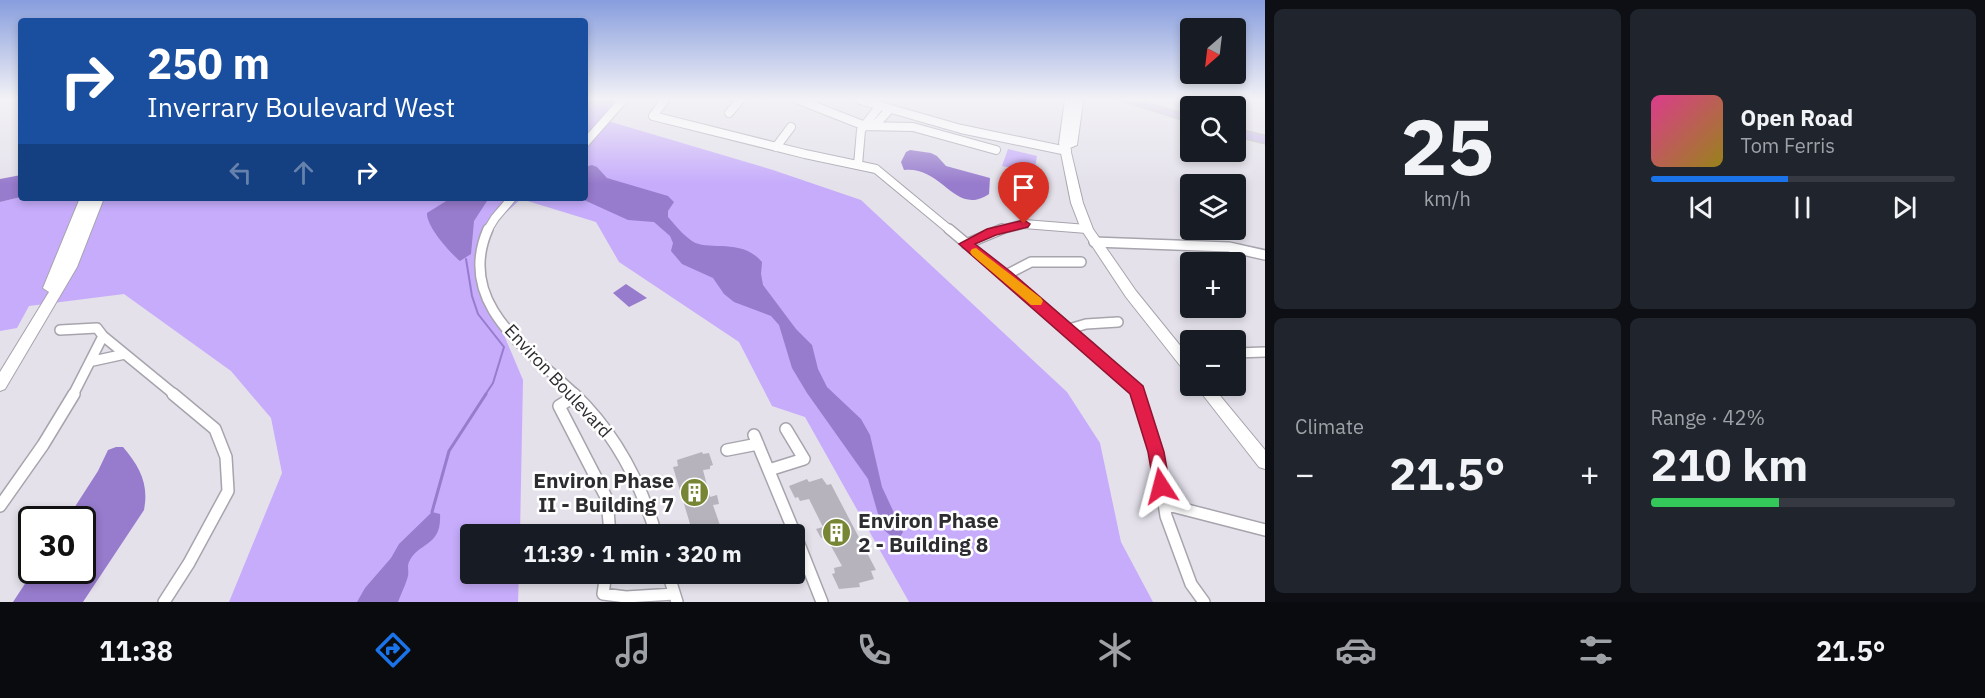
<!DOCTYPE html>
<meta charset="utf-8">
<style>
:root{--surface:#171b24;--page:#20242c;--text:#f1f3f6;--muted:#9ea1a6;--line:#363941;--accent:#1a73e8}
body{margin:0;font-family:"IBM Plex Sans",sans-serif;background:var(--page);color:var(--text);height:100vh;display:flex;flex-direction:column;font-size:22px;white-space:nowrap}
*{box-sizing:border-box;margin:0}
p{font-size:20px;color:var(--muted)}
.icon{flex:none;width:33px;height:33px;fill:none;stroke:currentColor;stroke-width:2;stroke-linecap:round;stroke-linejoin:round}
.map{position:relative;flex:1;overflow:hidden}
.side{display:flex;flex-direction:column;gap:9px;padding:9px;background:#0d0f14;width:720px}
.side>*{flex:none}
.hud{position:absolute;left:18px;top:18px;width:570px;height:183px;border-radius:6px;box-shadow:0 3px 9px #0003;background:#1a4fa0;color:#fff;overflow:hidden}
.needle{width:39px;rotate:208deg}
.buttons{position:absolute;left:1180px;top:18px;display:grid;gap:12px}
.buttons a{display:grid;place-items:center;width:66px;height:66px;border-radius:6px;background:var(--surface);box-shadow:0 3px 9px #0003;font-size:30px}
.speed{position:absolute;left:18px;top:506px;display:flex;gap:12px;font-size:30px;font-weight:700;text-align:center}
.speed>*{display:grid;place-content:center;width:78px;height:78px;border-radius:50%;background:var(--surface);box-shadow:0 3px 9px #0003;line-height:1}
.speed .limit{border:3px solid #111;border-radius:9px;background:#fff;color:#111}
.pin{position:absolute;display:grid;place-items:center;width:51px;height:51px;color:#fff;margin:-62px -26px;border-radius:50% 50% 50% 0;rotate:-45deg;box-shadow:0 0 6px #0007}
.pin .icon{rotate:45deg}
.me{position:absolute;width:66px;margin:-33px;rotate:351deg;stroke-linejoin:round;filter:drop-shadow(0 0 4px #0008)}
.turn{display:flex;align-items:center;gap:21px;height:126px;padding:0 30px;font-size:27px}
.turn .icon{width:78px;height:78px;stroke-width:2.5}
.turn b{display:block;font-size:42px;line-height:51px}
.lanes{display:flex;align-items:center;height:57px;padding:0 30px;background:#0003;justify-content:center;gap:30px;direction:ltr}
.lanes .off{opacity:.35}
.big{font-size:45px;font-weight:700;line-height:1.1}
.side .card{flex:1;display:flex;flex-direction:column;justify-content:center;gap:9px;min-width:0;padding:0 21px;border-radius:9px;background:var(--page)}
.side .dial{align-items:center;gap:0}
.dial b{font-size:78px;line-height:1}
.song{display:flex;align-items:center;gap:18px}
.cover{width:72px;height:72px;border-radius:9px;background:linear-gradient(135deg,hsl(330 70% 55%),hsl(50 70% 35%))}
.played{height:6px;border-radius:3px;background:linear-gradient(90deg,var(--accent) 45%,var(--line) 45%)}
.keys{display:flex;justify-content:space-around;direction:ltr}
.heat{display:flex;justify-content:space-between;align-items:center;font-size:33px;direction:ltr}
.charge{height:9px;border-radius:4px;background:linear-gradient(90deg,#34c759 42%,var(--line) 0)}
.side .tiles{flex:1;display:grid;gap:9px;grid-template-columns:repeat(2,1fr)}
.trip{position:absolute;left:460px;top:524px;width:345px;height:60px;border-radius:6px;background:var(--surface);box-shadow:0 3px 9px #0003;font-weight:700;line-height:60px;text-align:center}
.tab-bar{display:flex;height:96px;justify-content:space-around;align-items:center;background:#090b0e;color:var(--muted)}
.tab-bar .icon{width:42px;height:42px}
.tab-bar .on{color:var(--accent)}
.tab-bar b{font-size:27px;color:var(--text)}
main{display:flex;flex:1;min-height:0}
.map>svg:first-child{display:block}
.green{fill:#c6acfb}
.water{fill:#977bcd}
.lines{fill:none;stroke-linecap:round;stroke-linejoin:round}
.stream-far1{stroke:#977bcd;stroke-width:2}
.stream{stroke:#977bcd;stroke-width:3}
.building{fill:#b6b3bd}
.street-far2-casing{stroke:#a7a4ad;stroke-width:10}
.street-far1-casing{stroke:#a7a4ad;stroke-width:12}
.street-casing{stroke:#a7a4ad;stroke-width:14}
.secondary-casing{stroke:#a7a4ad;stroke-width:2}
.primary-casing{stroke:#c0c0c1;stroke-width:3}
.street-far2{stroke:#fff;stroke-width:8}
.street-far1{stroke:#fff;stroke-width:9}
.street{stroke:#fff;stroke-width:11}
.secondary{fill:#fff;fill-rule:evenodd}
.primary{fill:#c9b8e9;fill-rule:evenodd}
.route{fill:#e11d48;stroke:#92132f;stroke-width:1.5}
.slow{fill:#f59e0b}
.labels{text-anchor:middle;stroke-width:5;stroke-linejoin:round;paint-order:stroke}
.street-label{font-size:18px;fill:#2d2c30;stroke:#fff}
.near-poi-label{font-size:21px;font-weight:bold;fill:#2d2c30;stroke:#fff;text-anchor:end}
</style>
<main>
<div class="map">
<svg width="1265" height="602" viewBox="0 0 1265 602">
<rect width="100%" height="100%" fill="#e4e1eb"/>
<path class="green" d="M585,100H620L608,121L773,170L861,200L1067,392L1100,443L1121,542L1153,602H909L805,417L772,406L739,342L619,262L596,222L521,199L499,219L474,264L523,380L520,534H471V573H519L518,602H229L282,473L271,418L231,371L124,294L29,306L17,328L0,331V202L21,197L585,198Z
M1008,149L1037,156L1034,173L1002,166Z"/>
<path class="water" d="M910,150L931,153L937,156L946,166L990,178L989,194C955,217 943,166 904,170L901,162L906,152Z
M592,165L597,167L607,178L668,196L674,202L668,211V217C675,225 683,235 692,241C708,252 741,237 762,262L761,274L763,285L796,329L812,345L818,369L827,387L861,419L870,435L882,487L903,532L900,537H892L882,528L868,479L807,393L792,368L779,325L771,316L734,302L724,294L713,278L682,264L671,251L673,243L670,236L654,222L628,220L584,200L551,198H585V167Z
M21,175V197L0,202V179Z
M451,198H489L474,221L471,254L460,261C450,253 426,226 427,213Z
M626,284L647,298L629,307L613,293Z
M116,447H123C140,467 149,484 144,510L83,602H13L34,570H82V519H67L98,471L108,450Z
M432,512L440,514C442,547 418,542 409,562C407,566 409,571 408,576C406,584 401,594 398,602H357L365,588L391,558L399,544Z"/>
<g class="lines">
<path class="stream-far1" d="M466,259L472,296L478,314L504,347L493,383L485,395"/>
<path class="stream" d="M432,512L449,451L486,394"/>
</g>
<path class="building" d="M702,452L703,454L709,453L713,465L710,466V469L703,470L710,497L717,495L719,504L713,505L723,534H693L673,467L678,466L677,460Z
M822,478L827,485L831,484L876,570L871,571L874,579L859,583L860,587L839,589L832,574L835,573L834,568L842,566L826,537L821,538L816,529L823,527L809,499L800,501L798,497L795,498L789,486L807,479L809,482Z"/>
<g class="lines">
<defs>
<path id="street-far2" d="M665,100L653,116L805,154L876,169L951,231
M799,100L865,126L913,127L996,150
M860,100L961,129L1067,151
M729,113L740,100
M870,125L877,123L889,110
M585,143L623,100
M776,147L791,127
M858,165L861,130L879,107
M487,231L495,218L512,198
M996,231L1024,224L1087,229"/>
<path id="street-far1" d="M488,229C455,304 529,350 576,395
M949,229L1089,346L1137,391L1138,395
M1094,242L1229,247L1265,255
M966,244L1002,229
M1006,275L1031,262H1081
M1069,329L1086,324L1118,322
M60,330L97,328L103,336L175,395
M1236,353L1265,352
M93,361L125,354
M73,395L103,336"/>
<path id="street" d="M574,394C614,432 640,481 656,534
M1138,394L1156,451L1166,516L1191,584L1204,602
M575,396L559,406L607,499L610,534
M754,435L795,534
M727,450L758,444
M769,470L804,459L786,429
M1164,504L1265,530
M0,506L43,445L74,394
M795,534L822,602
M606,573L603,594L626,597L674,594
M668,573L677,602
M164,602L189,563L228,491L226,457L215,429L173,394"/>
<path id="secondary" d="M1065,100H1081L1083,102L1077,145L1070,148L1083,203L1093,229L1136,291L1191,359V375L1186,373L1126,297L1081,229L1071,203L1059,143Z
M80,198H92L74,244L92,198H104L77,267L5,389L0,391V372L49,292L43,288Z
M1196,386H1212L1265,450V469L1259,467Z"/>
<path id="primary" d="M1120,100H1136L1191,116V122Z
M1236,129L1265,136V143L1236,136Z"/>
</defs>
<use href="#street-far2" class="street-far2-casing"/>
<use href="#street-far1" class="street-far1-casing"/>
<use href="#street" class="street-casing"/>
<use href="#secondary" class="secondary-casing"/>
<use href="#primary" class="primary-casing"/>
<use href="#street-far2" class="street-far2"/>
<use href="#street-far1" class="street-far1"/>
<use href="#street" class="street"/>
<use href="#secondary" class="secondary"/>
<use href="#primary" class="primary"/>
</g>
<linearGradient id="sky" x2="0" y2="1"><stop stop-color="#879ddd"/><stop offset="0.54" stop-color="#f3f2f6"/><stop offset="1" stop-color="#f3f2f6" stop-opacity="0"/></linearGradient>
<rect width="1265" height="184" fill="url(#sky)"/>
<path class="route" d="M1024,220L1030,224L1028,227L996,235L975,244L1011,272L1143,386L1164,452L1170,486L1168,492L1161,494L1155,492L1148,452L1130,394L959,244L987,229Z"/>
<path class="slow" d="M976,248L1041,298L1043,301L1041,305H1031L972,255L970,252L972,249Z"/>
<defs>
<symbol id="building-disc" viewBox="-11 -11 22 22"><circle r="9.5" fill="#768634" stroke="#fff"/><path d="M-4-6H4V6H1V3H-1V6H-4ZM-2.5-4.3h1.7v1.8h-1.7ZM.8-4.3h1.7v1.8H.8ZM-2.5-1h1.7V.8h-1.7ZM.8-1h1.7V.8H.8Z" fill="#fff"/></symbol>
</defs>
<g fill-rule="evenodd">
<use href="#building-disc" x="678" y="476" width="33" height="33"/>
<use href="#building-disc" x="820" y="516" width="33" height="33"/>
</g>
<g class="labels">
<g class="street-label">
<text transform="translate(558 381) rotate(47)" y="6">Environ Boulevard</text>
</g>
<g class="near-poi-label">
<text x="674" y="488">Environ Phase<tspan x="674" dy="24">II - Building 7</tspan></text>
<text x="858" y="528" text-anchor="start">Environ Phase<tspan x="858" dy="24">2 - Building 8</tspan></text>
</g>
</g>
</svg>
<div class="buttons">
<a><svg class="needle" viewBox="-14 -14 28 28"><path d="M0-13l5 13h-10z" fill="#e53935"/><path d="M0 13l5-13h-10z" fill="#9ea1a6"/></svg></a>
<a><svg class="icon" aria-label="search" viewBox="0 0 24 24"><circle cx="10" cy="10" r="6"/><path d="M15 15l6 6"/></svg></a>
<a><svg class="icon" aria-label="layers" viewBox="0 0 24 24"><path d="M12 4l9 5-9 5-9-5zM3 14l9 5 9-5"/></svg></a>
<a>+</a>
<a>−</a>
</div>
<div class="speed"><div class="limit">30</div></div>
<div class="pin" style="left:1024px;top:224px;background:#d93025"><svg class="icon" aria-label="arrive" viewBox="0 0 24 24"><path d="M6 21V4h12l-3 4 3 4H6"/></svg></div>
<svg class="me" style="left:1161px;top:486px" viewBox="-20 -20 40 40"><path d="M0-17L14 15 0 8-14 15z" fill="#e11d48" stroke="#fff" stroke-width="4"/></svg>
<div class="trip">11:39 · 1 min · 320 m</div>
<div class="hud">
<div class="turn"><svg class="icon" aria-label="right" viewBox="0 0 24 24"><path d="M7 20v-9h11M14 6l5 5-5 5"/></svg><div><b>250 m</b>Inverrary Boulevard West</div></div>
<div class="lanes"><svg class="icon off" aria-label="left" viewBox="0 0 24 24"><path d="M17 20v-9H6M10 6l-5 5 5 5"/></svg><svg class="icon off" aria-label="ahead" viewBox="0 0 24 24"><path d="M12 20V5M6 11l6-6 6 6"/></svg><svg class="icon" aria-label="right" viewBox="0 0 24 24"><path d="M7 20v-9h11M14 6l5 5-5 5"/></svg></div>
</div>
</div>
<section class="side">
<div class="tiles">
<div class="card dial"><b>25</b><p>km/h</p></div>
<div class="card">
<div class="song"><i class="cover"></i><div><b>Open Road</b><p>Tom Ferris</p></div></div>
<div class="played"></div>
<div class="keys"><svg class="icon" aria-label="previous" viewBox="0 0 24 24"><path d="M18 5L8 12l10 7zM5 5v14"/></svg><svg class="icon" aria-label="pause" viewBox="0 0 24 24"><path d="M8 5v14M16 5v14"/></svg><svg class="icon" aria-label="next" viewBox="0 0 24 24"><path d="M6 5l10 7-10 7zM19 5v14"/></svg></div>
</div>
<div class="card"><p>Climate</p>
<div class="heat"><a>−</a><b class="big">21.5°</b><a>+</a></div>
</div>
<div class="card"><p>Range · 42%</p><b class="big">210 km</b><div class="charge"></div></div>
</div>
</section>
</main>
<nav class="tab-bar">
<b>11:38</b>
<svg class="icon on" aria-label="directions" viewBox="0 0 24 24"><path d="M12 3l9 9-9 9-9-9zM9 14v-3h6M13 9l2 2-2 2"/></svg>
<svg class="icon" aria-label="music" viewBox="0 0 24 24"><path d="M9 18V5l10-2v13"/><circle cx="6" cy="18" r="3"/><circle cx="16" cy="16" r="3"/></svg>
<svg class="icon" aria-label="phone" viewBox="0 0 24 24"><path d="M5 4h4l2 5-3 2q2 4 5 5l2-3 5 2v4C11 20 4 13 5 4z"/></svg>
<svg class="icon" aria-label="climate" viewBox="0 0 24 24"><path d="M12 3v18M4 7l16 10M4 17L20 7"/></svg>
<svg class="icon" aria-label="car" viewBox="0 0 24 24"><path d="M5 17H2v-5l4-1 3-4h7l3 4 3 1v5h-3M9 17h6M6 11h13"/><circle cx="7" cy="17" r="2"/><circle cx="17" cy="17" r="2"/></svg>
<svg class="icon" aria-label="filters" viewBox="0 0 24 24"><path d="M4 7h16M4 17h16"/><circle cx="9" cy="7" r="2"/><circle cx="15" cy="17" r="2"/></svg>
<b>21.5°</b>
</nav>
